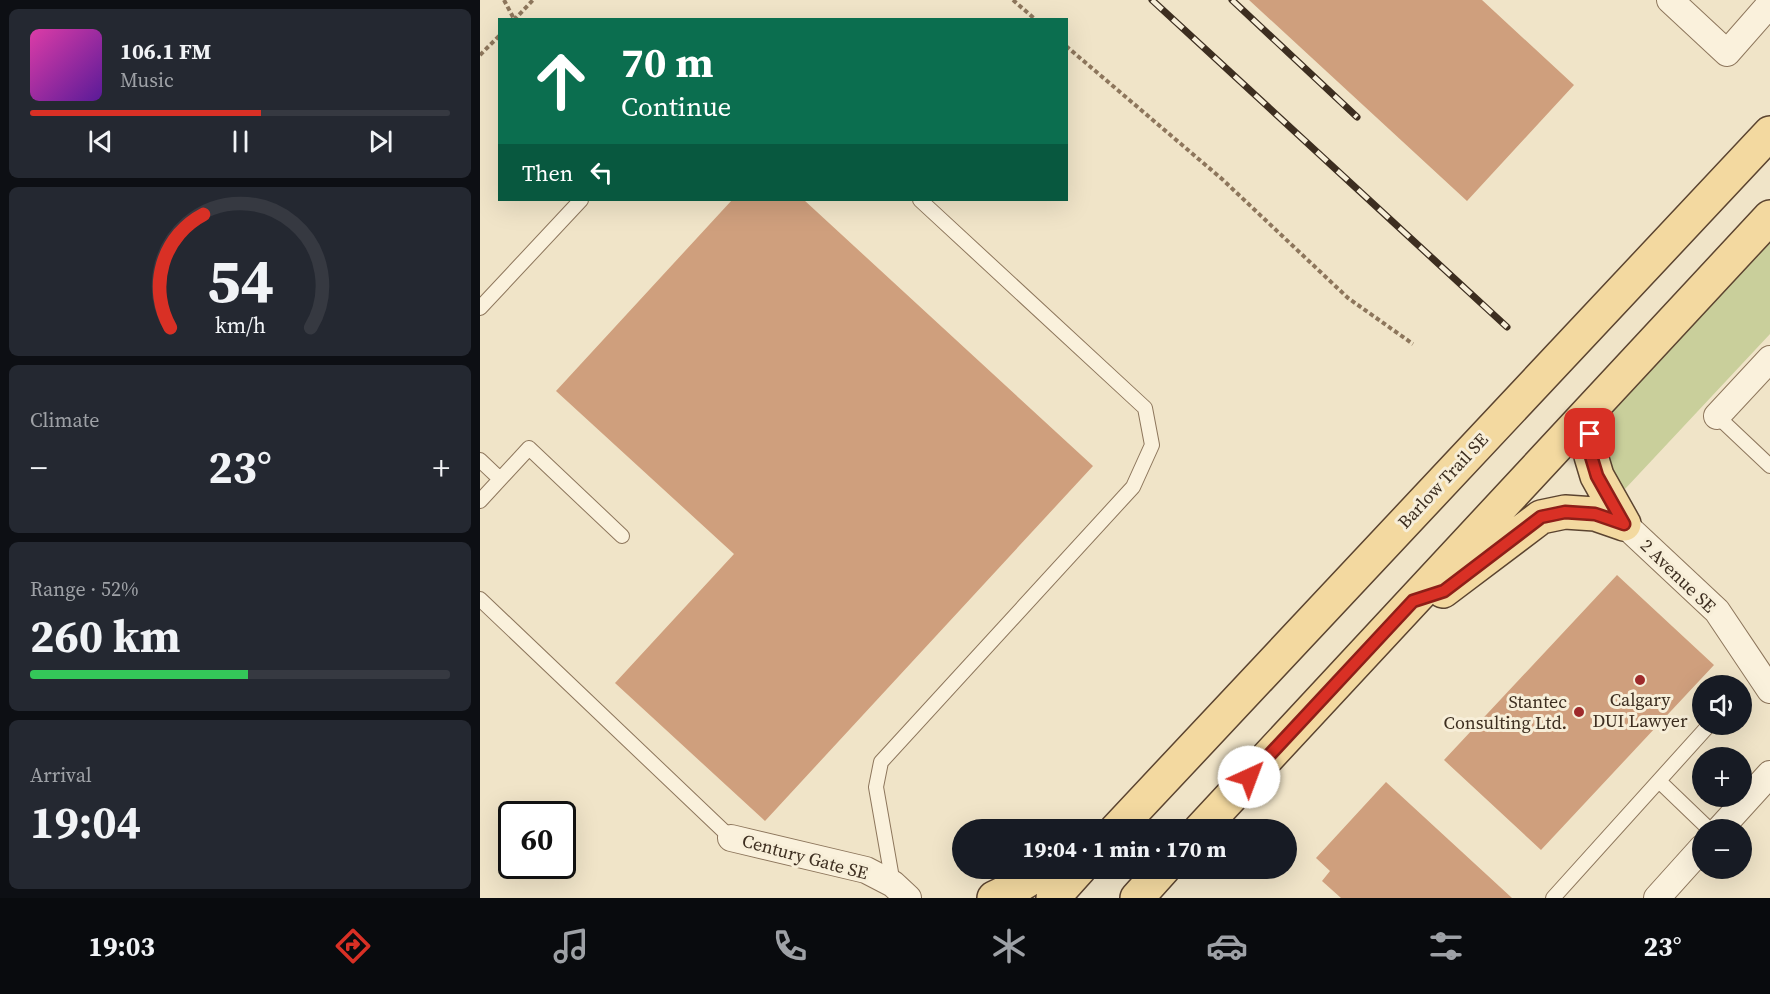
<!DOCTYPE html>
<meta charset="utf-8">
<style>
:root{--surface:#171b24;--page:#242831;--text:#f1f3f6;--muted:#9ea1a6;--line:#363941;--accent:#d93025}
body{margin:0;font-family:"Source Serif 4",serif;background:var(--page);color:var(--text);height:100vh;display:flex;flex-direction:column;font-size:22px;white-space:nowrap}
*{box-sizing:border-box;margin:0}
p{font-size:20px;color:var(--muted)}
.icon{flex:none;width:33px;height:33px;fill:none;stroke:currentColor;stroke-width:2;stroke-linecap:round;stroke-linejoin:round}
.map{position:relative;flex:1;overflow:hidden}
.sheet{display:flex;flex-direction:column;gap:9px;padding:9px;background:#0d0f14;width:480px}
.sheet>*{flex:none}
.hud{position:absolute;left:18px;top:18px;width:570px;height:183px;border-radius:0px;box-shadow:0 6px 24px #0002;background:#0b6e4f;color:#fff;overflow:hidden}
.buttons{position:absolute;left:1212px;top:675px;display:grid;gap:12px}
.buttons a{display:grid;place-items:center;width:60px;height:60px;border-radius:50%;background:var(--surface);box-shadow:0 6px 24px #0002;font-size:30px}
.speed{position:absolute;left:18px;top:801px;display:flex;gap:12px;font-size:30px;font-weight:700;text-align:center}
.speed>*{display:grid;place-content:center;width:78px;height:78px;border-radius:50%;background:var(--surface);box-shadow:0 6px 24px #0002;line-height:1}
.speed .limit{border:3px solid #111;border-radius:9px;background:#fff;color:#111}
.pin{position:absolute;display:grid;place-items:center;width:51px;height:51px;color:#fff;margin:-26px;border-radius:12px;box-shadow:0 3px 9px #0006}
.me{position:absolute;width:66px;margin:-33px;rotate:43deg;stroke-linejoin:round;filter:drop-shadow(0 0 4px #0008)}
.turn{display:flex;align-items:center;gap:21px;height:126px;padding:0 24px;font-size:27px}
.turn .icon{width:78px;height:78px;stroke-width:2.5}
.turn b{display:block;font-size:42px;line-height:51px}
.then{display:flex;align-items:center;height:57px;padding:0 24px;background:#0003;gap:12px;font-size:22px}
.big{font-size:45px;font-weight:700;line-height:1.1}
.sheet .card{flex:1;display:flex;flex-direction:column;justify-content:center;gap:9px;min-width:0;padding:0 21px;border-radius:9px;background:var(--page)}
.sheet .dial{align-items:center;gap:0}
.dial svg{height:156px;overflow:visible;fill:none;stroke:var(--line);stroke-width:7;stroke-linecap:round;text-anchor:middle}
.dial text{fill:var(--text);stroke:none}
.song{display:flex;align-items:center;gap:18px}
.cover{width:72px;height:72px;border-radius:9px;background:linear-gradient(135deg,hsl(320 70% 55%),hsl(270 70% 35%))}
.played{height:6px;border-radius:3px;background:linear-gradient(90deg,var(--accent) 55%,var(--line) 55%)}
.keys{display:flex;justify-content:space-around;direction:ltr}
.heat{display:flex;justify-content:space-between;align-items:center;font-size:33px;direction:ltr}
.charge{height:9px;border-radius:4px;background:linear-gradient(90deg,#34c759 52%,var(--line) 0)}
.trip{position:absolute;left:472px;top:819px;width:345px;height:60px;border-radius:30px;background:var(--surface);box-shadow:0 6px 24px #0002;font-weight:700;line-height:60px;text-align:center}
.tab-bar{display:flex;height:96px;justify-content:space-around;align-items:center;background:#090b0e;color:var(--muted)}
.tab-bar .icon{width:42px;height:42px}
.tab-bar .active{color:var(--accent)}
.tab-bar b{font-size:27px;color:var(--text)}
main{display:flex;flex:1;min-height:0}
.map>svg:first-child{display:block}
.green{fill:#c9cf9b}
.building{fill:#cf9f7d}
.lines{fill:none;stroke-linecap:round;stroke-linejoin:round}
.lane-casing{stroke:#8d765c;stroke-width:16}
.street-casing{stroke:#8d765c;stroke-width:28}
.primary-casing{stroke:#5b4430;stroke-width:36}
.path{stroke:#8d765c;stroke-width:4;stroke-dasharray:4.5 3;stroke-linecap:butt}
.lane{stroke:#faf1dc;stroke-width:14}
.street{stroke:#faf1dc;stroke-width:26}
.primary{stroke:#f3d9a0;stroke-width:33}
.rail-casing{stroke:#3d2e20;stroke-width:7}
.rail{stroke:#f7eed8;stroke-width:4.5;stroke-dasharray:14;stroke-linecap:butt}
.route-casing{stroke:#8d1f18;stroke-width:15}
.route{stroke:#d93025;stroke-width:10}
.poi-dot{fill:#9e2a2b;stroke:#f7eed8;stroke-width:2}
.labels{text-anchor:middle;stroke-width:6;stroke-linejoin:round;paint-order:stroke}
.street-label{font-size:18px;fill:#3d2e20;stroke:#f7eed8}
.poi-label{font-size:18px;fill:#3d2e20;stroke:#f7eed8}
</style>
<main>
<section class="sheet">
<div class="card">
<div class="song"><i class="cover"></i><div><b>106.1 FM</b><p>Music</p></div></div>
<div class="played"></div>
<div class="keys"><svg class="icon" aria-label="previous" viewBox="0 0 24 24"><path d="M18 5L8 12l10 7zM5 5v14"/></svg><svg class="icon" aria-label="pause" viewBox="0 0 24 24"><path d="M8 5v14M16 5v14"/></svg><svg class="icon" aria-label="next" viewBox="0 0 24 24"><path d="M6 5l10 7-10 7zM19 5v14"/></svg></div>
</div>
<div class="card dial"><svg viewBox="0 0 100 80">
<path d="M14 69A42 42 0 1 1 86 69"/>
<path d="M14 69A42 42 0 0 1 31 11" stroke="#d93025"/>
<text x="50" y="56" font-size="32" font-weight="700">54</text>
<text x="50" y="72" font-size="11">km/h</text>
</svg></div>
<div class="card"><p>Climate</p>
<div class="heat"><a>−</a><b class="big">23°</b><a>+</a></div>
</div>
<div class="card"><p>Range · 52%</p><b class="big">260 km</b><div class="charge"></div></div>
<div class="card"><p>Arrival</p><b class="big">19:04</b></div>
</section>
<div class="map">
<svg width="1290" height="898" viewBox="0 0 1290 898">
<rect width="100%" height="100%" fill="#f0e4c8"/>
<path class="green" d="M1290,238V334L1145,489C1134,475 1118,458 1119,438C1120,426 1137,402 1144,391Z"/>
<path class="building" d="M769,0H1002L1094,85L987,201Z
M252,200H324L613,466L285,821L135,683L254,554L76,391Z
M1137,575L1234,665L1061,850L964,760Z
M906,782L1032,898H861L842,881L850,871L836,858Z"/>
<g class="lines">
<defs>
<path id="lane" d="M0,308L101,200
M1237,416L1290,466
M0,460L20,479
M0,501L49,448L142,536
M0,599L251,838
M1179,781L1230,830
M413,884L396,787L401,762L653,487L672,445L665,408L440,200
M1073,898L1230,724"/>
<path id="street" d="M1190,0L1247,53L1290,4
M1237,416L1290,359
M1144,524L1237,611L1290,690
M1239,830L1290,774
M251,838L386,870L413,884L428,898
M1177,898L1222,848"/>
<path id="primary" d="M1109,412L1111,456L1117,476L1144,524
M963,591L1061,517L1085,512L1115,514L1144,524
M636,830L1290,133
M720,830L1290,217
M514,898L535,888L568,868
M573,898L600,868
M657,898L684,868"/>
</defs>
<use href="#lane" class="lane-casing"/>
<use href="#street" class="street-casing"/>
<use href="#primary" class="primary-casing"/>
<path class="path" d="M24,0L34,19
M533,0L556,20
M34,20L53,0
M586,46L742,179L868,298L933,344
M0,55L20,35"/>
<use href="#lane" class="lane"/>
<use href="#street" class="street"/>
<use href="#primary" class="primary"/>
<defs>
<path id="rail" d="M672,0L1027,327
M752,0L877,117"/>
</defs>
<use href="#rail" class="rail-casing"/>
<use href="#rail" class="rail"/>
</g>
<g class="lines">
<defs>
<path id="route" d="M769,777L933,601L964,591L1061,517L1085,512L1115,514L1144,524L1117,476L1111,456L1110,434"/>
</defs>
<use href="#route" class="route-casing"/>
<use href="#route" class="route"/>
</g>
<g class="poi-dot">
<circle cx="1160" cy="680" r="6"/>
<circle cx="1099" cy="712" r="6"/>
</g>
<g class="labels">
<g class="street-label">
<text transform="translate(963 481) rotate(-47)" y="6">Barlow Trail SE</text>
<text transform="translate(1198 576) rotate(44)" y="6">2 Avenue SE</text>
<text transform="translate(325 857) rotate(15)" y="6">Century Gate SE</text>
</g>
<g class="poi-label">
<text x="1160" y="706">Calgary<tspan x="1160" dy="21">DUI Lawyer</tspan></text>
<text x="1087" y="708" text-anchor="end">Stantec<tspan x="1087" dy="21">Consulting Ltd.</tspan></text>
</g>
</g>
</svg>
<div class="buttons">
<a><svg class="icon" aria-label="sound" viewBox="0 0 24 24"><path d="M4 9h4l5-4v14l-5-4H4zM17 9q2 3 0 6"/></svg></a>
<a>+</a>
<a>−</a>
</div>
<div class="speed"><div class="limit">60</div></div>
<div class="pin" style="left:1110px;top:434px;background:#d93025"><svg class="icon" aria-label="arrive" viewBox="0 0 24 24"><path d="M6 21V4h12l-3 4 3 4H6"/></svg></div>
<svg class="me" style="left:769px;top:777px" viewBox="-20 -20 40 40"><circle r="19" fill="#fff"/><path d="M0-13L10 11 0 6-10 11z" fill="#d93025"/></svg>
<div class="trip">19:04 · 1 min · 170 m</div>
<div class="hud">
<div class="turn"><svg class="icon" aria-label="ahead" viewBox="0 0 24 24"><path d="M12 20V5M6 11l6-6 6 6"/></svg><div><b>70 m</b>Continue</div></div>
<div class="then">Then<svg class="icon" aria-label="left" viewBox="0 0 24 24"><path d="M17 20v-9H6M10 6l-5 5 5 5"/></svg></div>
</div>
</div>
</main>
<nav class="tab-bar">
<b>19:03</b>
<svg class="icon active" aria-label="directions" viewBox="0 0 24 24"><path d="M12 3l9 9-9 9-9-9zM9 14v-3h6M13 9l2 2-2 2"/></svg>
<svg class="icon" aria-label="music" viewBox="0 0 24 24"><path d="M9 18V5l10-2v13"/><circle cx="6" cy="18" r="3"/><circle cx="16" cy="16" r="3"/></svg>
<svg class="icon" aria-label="phone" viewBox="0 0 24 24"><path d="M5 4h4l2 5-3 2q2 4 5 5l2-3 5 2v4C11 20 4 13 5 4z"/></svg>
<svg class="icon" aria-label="climate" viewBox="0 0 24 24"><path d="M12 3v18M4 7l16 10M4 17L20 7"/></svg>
<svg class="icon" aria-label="car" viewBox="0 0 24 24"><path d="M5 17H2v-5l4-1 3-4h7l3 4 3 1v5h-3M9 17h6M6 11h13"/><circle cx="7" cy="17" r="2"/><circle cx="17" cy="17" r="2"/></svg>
<svg class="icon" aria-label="filters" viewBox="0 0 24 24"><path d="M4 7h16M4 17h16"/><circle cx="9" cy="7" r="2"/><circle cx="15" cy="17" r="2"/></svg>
<b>23°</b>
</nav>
